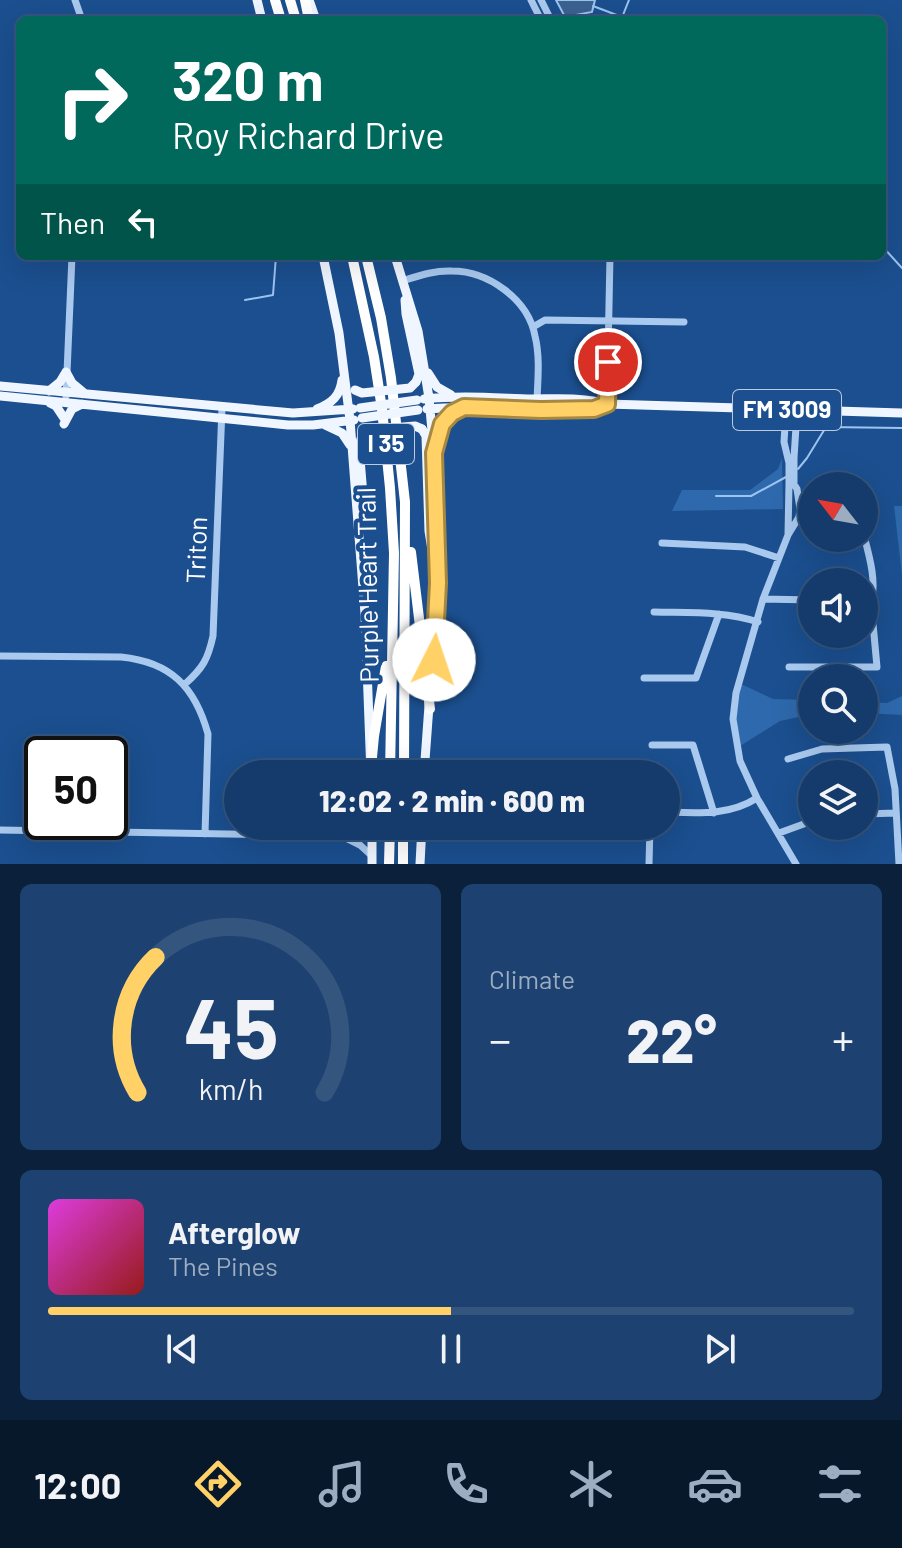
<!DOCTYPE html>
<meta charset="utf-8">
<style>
:root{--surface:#143b6b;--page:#1d4271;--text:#f1f3f6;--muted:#9dadc1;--line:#33557e;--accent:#ffd166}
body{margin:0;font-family:Barlow,sans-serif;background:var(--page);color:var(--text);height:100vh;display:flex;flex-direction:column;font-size:30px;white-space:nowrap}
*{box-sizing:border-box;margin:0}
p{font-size:26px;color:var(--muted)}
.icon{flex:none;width:44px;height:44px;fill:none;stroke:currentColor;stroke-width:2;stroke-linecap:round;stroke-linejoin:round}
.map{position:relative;height:864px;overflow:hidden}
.panel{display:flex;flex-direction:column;gap:20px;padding:20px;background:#0b203b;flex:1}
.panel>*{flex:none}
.banner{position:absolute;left:16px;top:16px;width:870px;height:244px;border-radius:12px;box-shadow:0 8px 32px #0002,0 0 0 2px var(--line);background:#00695c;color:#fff;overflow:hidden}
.needle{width:52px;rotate:301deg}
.fabs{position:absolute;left:798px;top:472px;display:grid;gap:16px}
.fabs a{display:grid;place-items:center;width:80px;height:80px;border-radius:50%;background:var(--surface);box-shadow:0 8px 32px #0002,0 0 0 2px var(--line);font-size:40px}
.speed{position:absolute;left:24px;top:736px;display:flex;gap:16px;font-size:40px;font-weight:700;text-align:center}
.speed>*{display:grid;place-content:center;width:104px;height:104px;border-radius:50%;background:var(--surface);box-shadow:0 8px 32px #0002,0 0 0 2px var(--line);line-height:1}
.speed .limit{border:4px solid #111;border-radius:12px;background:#fff;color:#111}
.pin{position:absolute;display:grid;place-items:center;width:68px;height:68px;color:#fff;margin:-34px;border:4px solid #fff;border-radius:50%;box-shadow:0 2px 8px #0007}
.me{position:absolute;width:88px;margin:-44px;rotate:4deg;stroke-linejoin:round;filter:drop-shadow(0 0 6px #0008)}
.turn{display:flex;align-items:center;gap:28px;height:168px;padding:0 24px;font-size:36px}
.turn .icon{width:104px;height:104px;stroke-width:2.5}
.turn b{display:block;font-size:56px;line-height:68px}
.then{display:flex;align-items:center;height:76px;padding:0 24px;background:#0003;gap:16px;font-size:30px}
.big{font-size:60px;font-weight:800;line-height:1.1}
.panel .card{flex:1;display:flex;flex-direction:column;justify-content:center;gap:12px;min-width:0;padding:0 28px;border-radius:12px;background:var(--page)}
.panel .dial{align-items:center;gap:0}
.dial svg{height:208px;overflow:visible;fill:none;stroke:var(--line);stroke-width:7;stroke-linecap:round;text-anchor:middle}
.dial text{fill:var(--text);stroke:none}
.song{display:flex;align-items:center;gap:24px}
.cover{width:96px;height:96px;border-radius:12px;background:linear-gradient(135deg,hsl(300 70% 55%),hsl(0 70% 35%))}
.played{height:8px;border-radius:4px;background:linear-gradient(90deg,var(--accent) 50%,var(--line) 50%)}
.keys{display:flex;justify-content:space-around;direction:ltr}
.heat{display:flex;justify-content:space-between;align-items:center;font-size:44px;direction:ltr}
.panel .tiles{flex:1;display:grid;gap:20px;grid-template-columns:1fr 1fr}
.card:last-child{grid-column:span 2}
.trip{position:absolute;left:224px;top:760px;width:456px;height:80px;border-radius:40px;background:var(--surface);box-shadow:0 8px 32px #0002,0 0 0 2px var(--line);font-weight:800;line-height:80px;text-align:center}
.tabs{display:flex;height:128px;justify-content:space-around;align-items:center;background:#08182b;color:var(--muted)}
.tabs .icon{width:56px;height:56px}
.tabs .active{color:var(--accent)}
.tabs b{font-size:36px;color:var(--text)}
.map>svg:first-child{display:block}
.green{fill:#2e69ad}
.water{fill:#3c6290;stroke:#9cc4f0;stroke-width:2}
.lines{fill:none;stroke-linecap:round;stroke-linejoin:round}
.stream{stroke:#9cc4f0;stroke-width:2}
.minor{stroke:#a9c9ee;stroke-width:7}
.major{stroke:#f0f6ff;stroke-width:9}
.highway{stroke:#fff;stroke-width:10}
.major-bridge{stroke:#f0f6ff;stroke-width:9}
.route-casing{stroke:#a68842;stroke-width:20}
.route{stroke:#ffd166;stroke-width:14}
.labels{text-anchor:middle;stroke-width:8;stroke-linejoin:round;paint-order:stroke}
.shield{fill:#1b4f8f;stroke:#bbcadd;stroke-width:2}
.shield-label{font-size:24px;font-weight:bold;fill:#fff}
.street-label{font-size:26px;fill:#fff;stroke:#1b4f8f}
</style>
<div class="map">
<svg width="902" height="864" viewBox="0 0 902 864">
<rect width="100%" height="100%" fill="#1b4f8f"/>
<path class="green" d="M782,458L783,509L672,511L682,490H750L778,469Z
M894,506H902V575Z
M739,683L773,699L812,700V714L780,721L737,748L734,736Z
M902,696V715L864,713V702L887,703Z"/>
<path class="water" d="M556,0H595L592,12L565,17Z"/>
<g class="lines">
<path class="stream" d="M593,6L622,17
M621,20L629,0
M882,246L902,268
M245,300L273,295L276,256
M798,469L807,458L826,427L902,428
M716,496H751L786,477"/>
<path class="minor" d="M75,0L82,20
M531,0L541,20
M541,0L551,20
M402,281C418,276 435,270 452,271C488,271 528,299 535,336C540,356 538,378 537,399
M533,327L545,320L684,322
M66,396L72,256
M607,404L610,256
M786,410L784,442L789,463V484L788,535
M828,538L834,542L841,538
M662,543L745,547L779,558
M763,599L812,600
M654,612C689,613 725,611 758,622
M0,656L121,657C171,662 195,687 208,734L205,834
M789,667H877L871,602C877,582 869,555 864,536
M644,678H696L719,614
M185,684C203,668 208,659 213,636L222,408
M652,745H693L714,813
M788,759L822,749L887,747L895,789L899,864
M666,812C697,813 729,816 757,798
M864,814L896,813
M0,830L342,836L362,826
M779,833L812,821
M342,836L360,845L372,856
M649,864L650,826
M796,864L757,798L740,761L733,719L736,693L763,599L788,535L799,517L800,509L797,489L794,484V458L797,411"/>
<path class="major" d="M257,0L262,20
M309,0L316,20
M323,256L339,333L350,420L365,614L371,774
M395,256L418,331L429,398L434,453L438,583L424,774
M405,300L406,314L419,374L416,382
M66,372L72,383L84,393
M428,373L437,387L451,395
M0,386L293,413L353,409
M49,391L60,382L66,372
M0,396L288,425H313L354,420
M424,399C460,395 496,398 532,399C556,399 583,397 607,404L902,413
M50,403L56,406L64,418
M317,409C332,403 340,396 342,380
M427,409C471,405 514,410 558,410C575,409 591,410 607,404
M64,424L72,409L82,404
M325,425L342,433L350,445
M422,429L426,436L429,531L433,556
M361,439L359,447L364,507
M437,442C440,426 444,416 459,410
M372,826V864
M420,864L422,826"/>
<path class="highway" d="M275,0L281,20
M290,0L296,20
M305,0L309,20
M352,256L374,357L382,409L390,488L394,553L390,774
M366,256L381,318L391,378L405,502L404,774
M411,552L430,709
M371,768L374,736L386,666
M389,864L390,826
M403,864V826"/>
<path class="major-bridge" d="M355,390L362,393L410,388L416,382
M360,408L417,400
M362,418L418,410
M361,439L368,430L415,426L422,429"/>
</g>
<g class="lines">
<defs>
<path id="route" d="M434,660L438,583L434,453L442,424L452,413L464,407L541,410L594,409L607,404L608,362"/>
</defs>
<use href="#route" class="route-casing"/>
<use href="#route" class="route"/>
</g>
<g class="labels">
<g class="shield">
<rect x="733" y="390" width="108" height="40" rx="6"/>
<rect x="358" y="424" width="56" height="40" rx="6"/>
</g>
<g class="shield-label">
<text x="787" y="418">FM 3009</text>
<text x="386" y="452">I 35</text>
</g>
<g class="street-label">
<text transform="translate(197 550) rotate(-88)" y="9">Triton</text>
<text transform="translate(368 585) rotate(-91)" y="9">Purple Heart Trail</text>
</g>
</g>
</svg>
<div class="fabs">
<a><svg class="needle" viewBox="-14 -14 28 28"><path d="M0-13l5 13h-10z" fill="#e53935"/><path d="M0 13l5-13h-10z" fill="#9dadc1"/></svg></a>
<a><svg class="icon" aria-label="sound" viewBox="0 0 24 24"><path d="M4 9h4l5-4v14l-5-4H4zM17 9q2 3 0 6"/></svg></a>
<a><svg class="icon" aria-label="search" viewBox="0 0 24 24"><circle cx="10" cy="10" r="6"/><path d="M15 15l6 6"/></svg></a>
<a><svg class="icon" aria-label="layers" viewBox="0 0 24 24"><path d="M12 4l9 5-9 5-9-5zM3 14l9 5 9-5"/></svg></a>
</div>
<div class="speed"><div class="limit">50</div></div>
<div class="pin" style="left:608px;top:362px;background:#d93025"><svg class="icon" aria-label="arrive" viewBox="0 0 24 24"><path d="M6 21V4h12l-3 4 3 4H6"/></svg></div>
<svg class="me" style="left:434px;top:660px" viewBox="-20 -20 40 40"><circle r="19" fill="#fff"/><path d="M0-13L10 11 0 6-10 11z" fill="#ffd166"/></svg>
<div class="trip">12:02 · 2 min · 600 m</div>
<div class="banner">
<div class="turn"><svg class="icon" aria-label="right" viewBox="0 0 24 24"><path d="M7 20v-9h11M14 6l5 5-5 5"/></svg><div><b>320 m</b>Roy Richard Drive</div></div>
<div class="then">Then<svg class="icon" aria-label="left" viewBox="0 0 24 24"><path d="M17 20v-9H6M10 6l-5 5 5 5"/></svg></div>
</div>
</div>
<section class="panel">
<div class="tiles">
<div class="card dial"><svg viewBox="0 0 100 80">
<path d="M14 69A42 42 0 1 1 86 69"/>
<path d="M14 69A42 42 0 0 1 21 17" stroke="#ffd166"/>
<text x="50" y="56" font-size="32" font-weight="700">45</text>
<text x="50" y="72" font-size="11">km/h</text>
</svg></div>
<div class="card"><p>Climate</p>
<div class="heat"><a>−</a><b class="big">22°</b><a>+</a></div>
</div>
<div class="card">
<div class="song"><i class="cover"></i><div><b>Afterglow</b><p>The Pines</p></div></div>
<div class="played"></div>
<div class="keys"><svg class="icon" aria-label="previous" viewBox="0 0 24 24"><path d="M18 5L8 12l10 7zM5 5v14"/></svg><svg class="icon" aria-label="pause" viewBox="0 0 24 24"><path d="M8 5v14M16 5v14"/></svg><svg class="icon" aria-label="next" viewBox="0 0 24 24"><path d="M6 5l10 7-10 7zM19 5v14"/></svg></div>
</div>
</div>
</section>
<nav class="tabs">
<b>12:00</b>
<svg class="icon active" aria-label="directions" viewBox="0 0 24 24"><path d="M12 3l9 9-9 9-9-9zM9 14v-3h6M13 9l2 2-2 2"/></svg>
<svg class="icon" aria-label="music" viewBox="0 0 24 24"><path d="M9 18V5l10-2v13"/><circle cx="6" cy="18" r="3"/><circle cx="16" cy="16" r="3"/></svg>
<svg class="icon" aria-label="phone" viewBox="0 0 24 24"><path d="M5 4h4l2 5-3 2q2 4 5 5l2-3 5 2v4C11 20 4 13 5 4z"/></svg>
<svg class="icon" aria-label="climate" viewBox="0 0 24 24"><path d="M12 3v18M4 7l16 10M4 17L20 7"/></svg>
<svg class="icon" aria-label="car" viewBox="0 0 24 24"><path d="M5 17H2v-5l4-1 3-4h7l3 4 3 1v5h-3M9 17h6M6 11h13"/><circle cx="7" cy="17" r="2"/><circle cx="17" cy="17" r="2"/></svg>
<svg class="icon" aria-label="filters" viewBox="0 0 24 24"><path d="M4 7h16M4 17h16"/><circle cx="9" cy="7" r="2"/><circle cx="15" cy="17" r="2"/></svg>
</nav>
